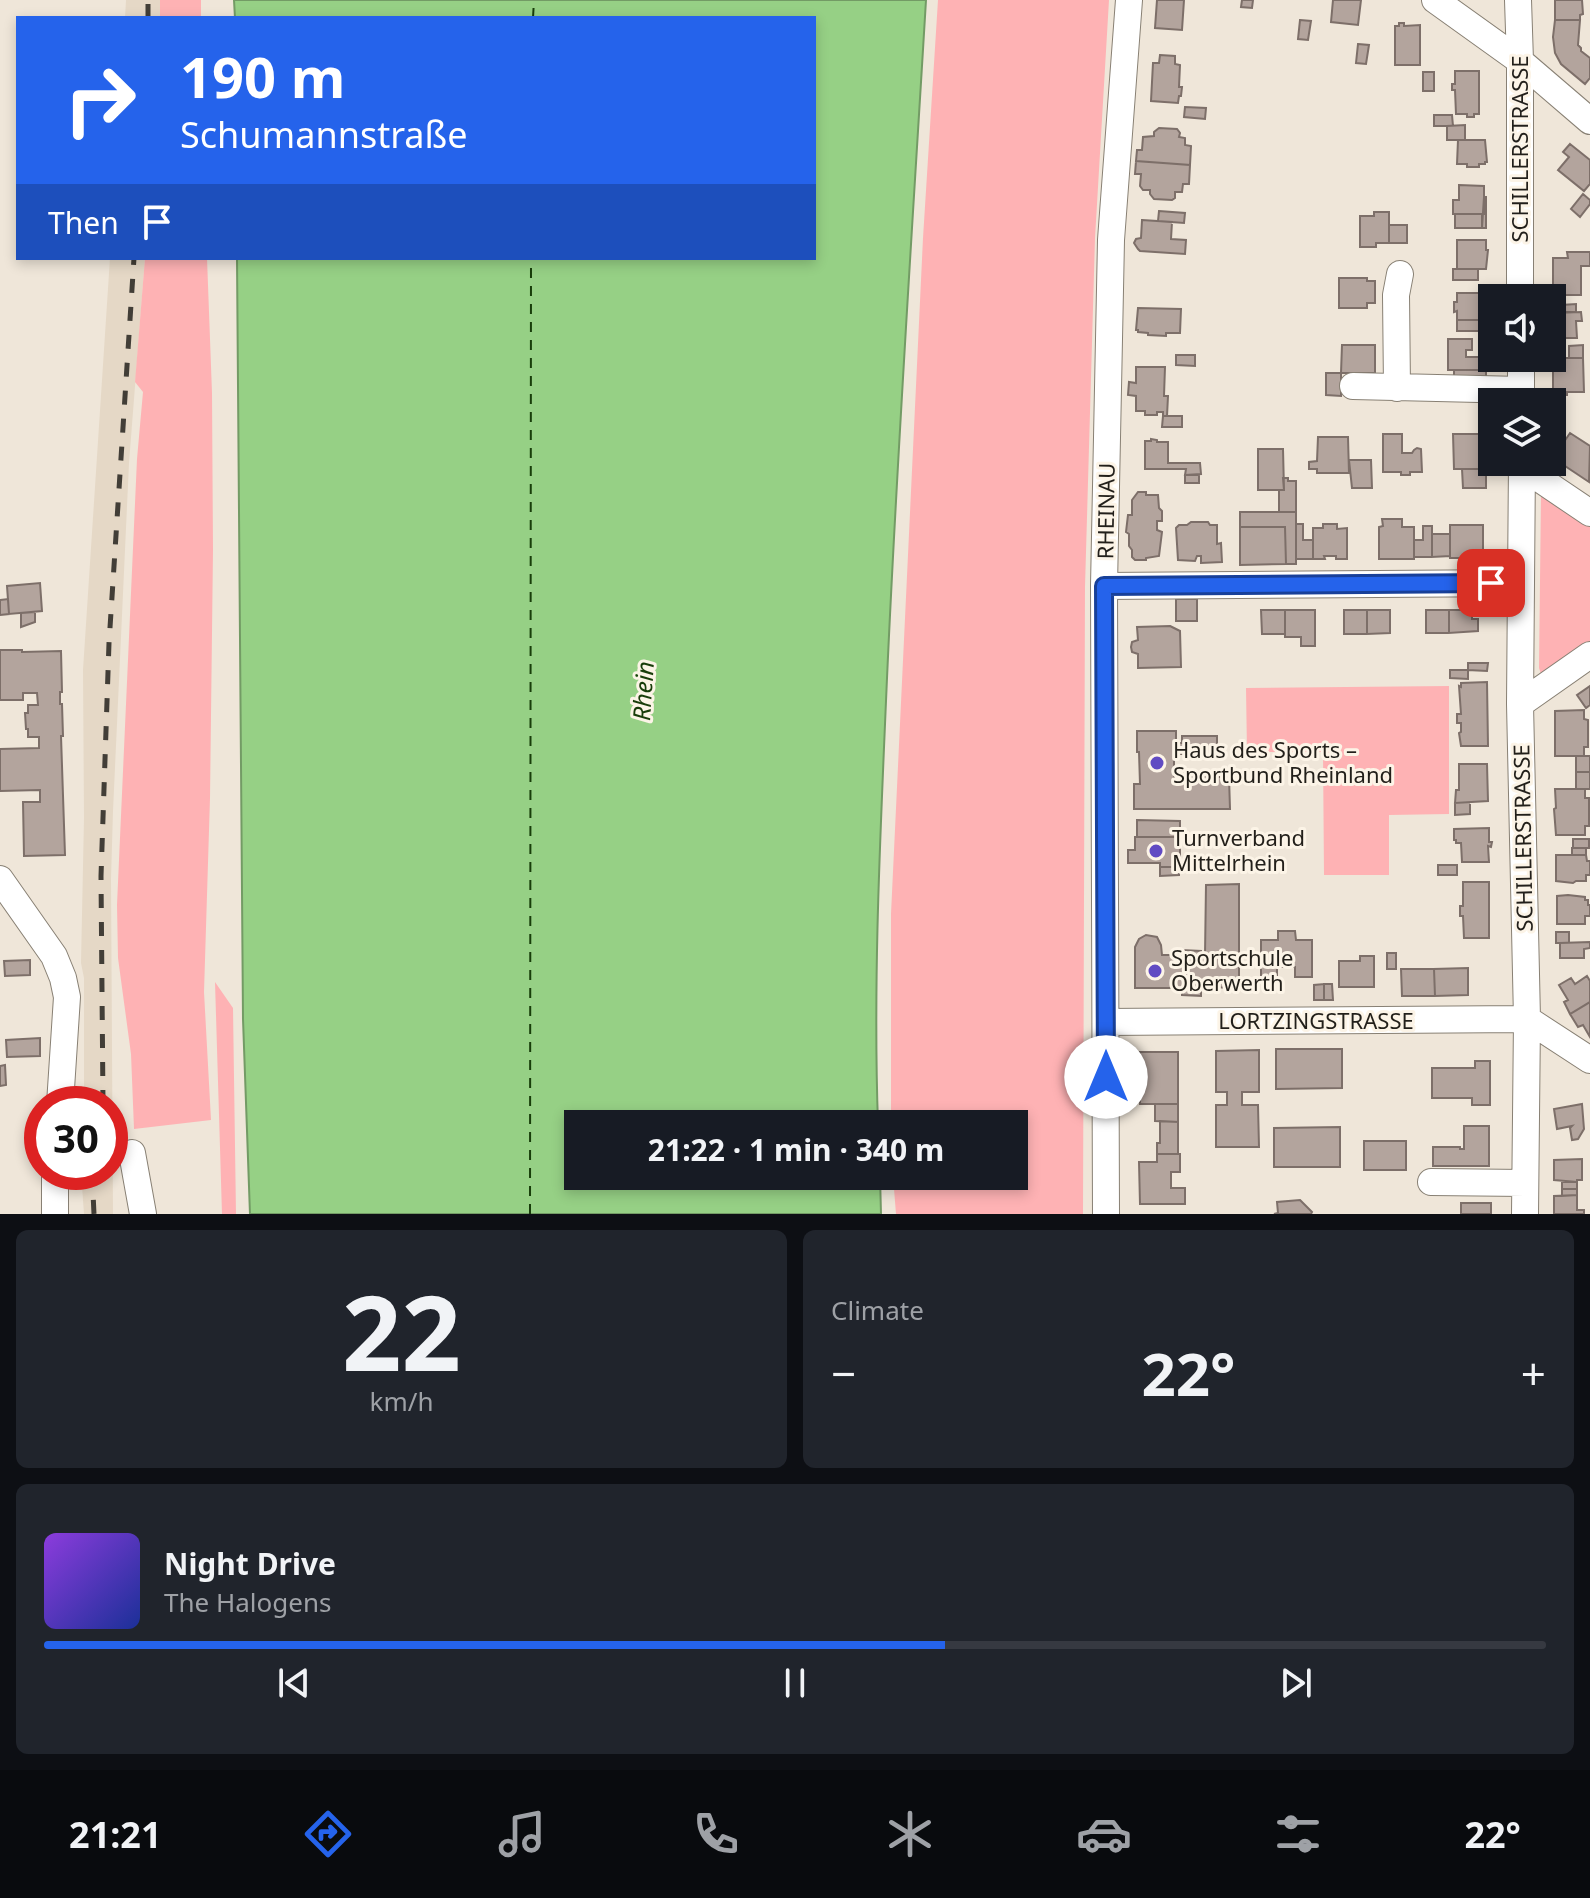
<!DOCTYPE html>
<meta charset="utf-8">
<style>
:root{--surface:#171b24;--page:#20242c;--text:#f1f3f6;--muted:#9ea1a6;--line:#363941;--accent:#2563eb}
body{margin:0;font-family:"Noto Sans",sans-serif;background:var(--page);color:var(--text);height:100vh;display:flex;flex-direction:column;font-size:30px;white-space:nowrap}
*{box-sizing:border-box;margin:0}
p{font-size:26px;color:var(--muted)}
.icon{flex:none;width:44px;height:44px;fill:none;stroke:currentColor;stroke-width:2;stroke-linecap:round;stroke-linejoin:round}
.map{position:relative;height:1214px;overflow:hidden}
.panel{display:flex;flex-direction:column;gap:16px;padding:16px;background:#0d0f14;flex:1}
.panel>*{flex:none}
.banner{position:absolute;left:16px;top:16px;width:800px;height:244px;border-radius:0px;box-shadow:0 4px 12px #0003;background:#2563eb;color:#fff;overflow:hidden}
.controls{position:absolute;left:1478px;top:284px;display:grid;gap:16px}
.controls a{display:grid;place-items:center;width:88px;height:88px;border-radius:0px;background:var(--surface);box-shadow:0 4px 12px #0003;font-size:40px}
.speed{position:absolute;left:24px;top:1086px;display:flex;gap:16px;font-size:40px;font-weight:700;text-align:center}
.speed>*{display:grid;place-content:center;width:104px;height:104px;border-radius:50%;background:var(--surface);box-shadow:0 4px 12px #0003;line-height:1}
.speed .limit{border:12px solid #d22;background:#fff;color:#111}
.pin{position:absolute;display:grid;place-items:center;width:68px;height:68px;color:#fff;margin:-34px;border-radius:16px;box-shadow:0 4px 12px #0006}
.me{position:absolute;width:88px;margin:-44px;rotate:0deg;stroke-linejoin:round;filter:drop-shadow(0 0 6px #0008)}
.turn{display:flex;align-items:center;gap:28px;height:168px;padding:0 32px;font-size:36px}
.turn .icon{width:104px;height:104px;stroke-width:2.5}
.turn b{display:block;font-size:56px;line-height:68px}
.then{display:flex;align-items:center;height:76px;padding:0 32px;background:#0003;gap:16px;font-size:30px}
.big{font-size:60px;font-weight:700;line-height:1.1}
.panel .tile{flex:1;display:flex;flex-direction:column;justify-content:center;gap:12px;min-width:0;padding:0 28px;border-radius:12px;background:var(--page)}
.panel .dial{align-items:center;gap:0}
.dial b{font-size:104px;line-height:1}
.song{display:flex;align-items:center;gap:24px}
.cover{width:96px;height:96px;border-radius:12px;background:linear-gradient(135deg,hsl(270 70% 55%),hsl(230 70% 35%))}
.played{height:8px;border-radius:4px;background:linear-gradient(90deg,var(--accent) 60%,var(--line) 60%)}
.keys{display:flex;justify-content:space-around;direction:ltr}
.heat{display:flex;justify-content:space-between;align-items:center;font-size:44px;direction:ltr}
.panel .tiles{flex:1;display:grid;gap:16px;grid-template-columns:1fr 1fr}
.tile:last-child{grid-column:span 2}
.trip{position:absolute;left:564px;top:1110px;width:464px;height:80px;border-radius:0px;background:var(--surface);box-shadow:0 4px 12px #0003;font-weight:700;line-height:80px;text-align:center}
.tab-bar{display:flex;height:128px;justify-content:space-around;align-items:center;background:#090b0e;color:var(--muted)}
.tab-bar .icon{width:56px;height:56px}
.tab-bar .active{color:var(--accent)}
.tab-bar b{font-size:36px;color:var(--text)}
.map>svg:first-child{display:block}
.built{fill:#e5d8c6}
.green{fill:#feb2b4}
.water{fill:#96d085;stroke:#739b65;stroke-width:2}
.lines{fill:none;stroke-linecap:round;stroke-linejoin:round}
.ferry{stroke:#183d0a;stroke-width:2;stroke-dasharray:10 8;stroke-linecap:butt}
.building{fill:#b3a49d;stroke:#7d6f69;stroke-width:2}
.minor-casing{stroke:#888074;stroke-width:28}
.minor{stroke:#fff;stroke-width:26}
.rail{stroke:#423e37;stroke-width:5;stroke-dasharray:14 14;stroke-linecap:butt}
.route-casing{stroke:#184099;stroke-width:20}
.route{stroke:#2563eb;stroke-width:14}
.poi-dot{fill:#614bc3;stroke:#fcf4e7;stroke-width:3}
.labels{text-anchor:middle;stroke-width:6;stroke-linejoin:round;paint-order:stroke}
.street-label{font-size:22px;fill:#221f1a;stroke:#fcf4e7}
.poi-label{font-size:22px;fill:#221f1a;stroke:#fcf4e7;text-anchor:start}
.water-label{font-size:24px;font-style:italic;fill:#183d0a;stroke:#fcf4e7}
</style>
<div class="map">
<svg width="1590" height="1214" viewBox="0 0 1590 1214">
<rect width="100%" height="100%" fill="#efe6d9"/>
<path class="built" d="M126,0H160V18H125Z
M110,258H145L129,463L113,811L111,879L113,1214H84L81,1172H110V1104H84V978L81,963L84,818L83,670Z"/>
<path class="green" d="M160,0H201V18H160Z
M938,0H1109L1095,238L1085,587L1083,1214H896L893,1176H1014V1124H891V914L923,238Z
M145,258H207L212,393L213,550L210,798L204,992L211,1120L134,1129L131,1054L118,958L117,905L137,459L143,392L135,382Z
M1541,495L1590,521V647L1541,674L1539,668Z
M1449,686V814L1389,815V875H1324L1323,752H1247L1246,688Z
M215,982L233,1008L236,1214H222Z"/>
<path class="water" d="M234,0H926C912,234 896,467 886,701C880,842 873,983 878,1124H578V1176H880L881,1214H250L243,1019L237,258H814V18H235Z"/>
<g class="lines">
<path class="ferry" d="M533,18L534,0
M530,1214L531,258"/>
</g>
<path class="building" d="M1157,0H1184L1182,30L1155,28Z
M1242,0H1253L1252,8L1241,7Z
M1333,0H1361L1358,25L1331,22Z
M1555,0H1582L1583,14L1580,15V20H1555Z
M1300,20L1311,21L1308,40L1298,39Z
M1555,20H1580L1578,45L1581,48V51L1590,58V78L1585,84L1561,64L1555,53L1553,37Z
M1399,23H1404V26L1420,25V65H1395V26H1399Z
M1358,44L1369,45L1366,64L1356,63Z
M1160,55L1175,56V64L1180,65L1179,87H1182L1181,96H1179L1178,103L1151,101L1153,63H1159Z
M1455,71H1479V114H1474V117H1467V114H1456L1455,90H1452V84H1455Z
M1423,72H1434V91H1423Z
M1185,107L1206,108L1205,119L1184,117Z
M1434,115H1452L1453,126H1434Z
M1465,125V140H1447V126Z
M1159,128L1177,129L1180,133L1179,137L1185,138V145L1191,146L1190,165L1136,161L1137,150H1142L1143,137L1154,136V132Z
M1458,140H1485L1487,162H1485V164H1479V167H1467V164H1457Z
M1570,144L1590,160V184L1584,191L1558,170L1569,157L1563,152Z
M1136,161L1190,165L1189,184H1183L1182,192H1175V198L1172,200L1154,199L1150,194V190H1143L1140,186L1141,174H1135Z
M1459,185L1484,186V214H1453V200H1459Z
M1583,194L1590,200V204L1580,217L1571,209Z
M1484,197H1486V228H1482Z
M1159,211L1185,213L1184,223L1158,221Z
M1374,212H1389V243H1376V247H1360V216H1374Z
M1455,214H1482V228H1455Z
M1142,220L1172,222L1171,239L1186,240L1185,254L1140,251L1138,249L1134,243L1136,239L1141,238Z
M1389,225H1407V243H1389Z
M1457,240H1486V250H1488L1486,269H1457Z
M1567,252H1590V266H1581V295H1553V258H1568Z
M1453,269H1478V280H1453Z
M1339,278H1367V281H1375V303H1367V308H1339Z
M1457,293H1485V320H1457V311L1454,312V302H1457Z
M1576,304V312H1561V305Z
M1138,308L1181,309L1180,333H1166V336L1148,335V333L1138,332V330H1136Z
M1581,312L1582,321H1576L1577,338H1553V313Z
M1457,320H1482V331H1457Z
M1448,339H1472V350H1466V357H1489V370H1448Z
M1342,345H1375V373H1341Z
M1583,345V358H1569V346Z
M1176,355H1195V366L1176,365Z
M1553,358H1583L1584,392H1567V395H1561L1560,392H1553Z
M1136,367H1165L1164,396H1168L1167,416H1163V412H1157V415H1145V411H1136V396L1128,395L1129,382L1136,383Z
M1454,370H1486V381L1454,382Z
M1326,373H1341V396L1326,395Z
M1163,416H1182V427H1162Z
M1570,433L1590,446L1589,482L1553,458Z
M1383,434H1402V453H1412L1414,450L1417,448L1421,449L1422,472H1410V475H1401V472H1383Z
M1453,434H1487V469H1454Z
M1318,437H1348L1349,473H1317V469H1309V462L1317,461Z
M1151,439L1157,440V442H1168V463H1200L1201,474L1185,475L1186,469H1145V441H1151Z
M1258,449H1283L1284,490H1258Z
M1349,460H1371L1372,488H1352Z
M1462,469H1486V488H1463Z
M1185,475H1199V483H1185Z
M1283,478H1288V481H1296V512H1279V490H1284Z
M1138,492H1146V495H1158L1159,508L1162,511V521H1157V530L1162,532L1159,556L1146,558V560H1135L1132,557V550L1129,546V534L1126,532L1128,515H1132V500Z
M1240,512H1296V564H1286L1285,527H1240Z
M1382,519H1402V527H1414V559H1379V527L1383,526Z
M1191,522H1208L1210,525H1217V544L1221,543L1222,562L1201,563V556H1197L1195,561L1178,560L1176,528L1179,525H1187Z
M1296,524H1303V540H1313V559H1296Z
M1323,524H1337V529L1347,528V559H1336V556H1324L1325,559H1313V528H1323Z
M1450,525H1483V558H1450Z
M1423,526H1432V557H1414V540H1423Z
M1240,527H1285L1286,564L1240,565Z
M1432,534H1450V556L1432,557Z
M40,583L42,611L9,614L7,586Z
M8,599L9,614L0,615V600Z
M1176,599H1197V621H1176Z
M1261,610H1285V634H1262Z
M1285,610H1315V646H1301V637H1285Z
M1344,610H1367V634H1344Z
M1367,610H1390V633L1367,634Z
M1426,610H1449V633H1426Z
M1449,610H1472V619H1478V631L1449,633Z
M35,612V622L21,627V613Z
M1170,626L1180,631L1181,667L1138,668V654L1132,652L1131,647L1132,642L1138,640L1137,627Z
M0,650H22V652L61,651L62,692H60V704H62L63,736H61L65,855L24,856L23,802H40V790L0,791V749L39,748V737H28V729H26L25,713H28V705H38L37,693H23V700H0Z
M1468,663H1488L1487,671L1468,670Z
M1450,670H1468V679L1450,678Z
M1487,682L1488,746H1461L1459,733L1461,732V723H1457V714H1461L1459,686L1461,687V683Z
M1590,686V705L1586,708L1577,695Z
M1584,710V719L1588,720V747H1584V756H1555V711Z
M1137,731H1176V743H1182V736H1217V754H1174V780L1180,783L1181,772H1189V777H1229L1230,809H1134V784H1140L1139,752H1137Z
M1576,756H1590V772H1576Z
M1459,764H1487L1488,801L1455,803L1456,790H1459Z
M1576,772H1590V789H1576Z
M1555,789H1585V798H1589V826H1585V835H1556L1554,809L1556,808Z
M1455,803H1470V814L1455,815Z
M1137,820L1180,821V837H1137Z
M1489,828V842H1492L1491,847L1488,846L1489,862H1462L1461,843H1456V840H1454V829Z
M1135,837H1180V867H1160V863H1128V850H1135Z
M1573,839H1589V848H1573Z
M1572,848H1586V855H1572Z
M1556,855H1586L1587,861H1590V875H1586V881H1576L1573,883L1556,881Z
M1438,865H1457V875H1438Z
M1160,867H1179V875L1160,876Z
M1463,882H1489V938H1464L1463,916H1460V906H1463Z
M1239,884V987L1201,988V996L1182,995V988H1135V947L1139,939L1146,935L1157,937L1161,945L1162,955H1182V950L1201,951V955H1205L1206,885Z
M1568,895L1585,897V900H1588V905H1590V916H1585V924H1557V896Z
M1278,931H1295L1296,940H1312V977H1295V967H1277V977H1261V940H1278Z
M1556,932H1569V943H1556Z
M1590,942V948L1584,949V958H1560V943Z
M1387,953H1396V969H1387Z
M1360,956H1374V987H1339V961H1360Z
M30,960V975L5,976L4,961Z
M1468,968V995L1435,996L1434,969Z
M1401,969H1434L1435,996H1402Z
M1587,976L1590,981V1002L1570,1014L1564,1002L1568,1000L1559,985L1571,978L1575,984Z
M1324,984H1332L1333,1000H1324Z
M1324,984V1000H1314V985Z
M1590,1002V1037L1583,1025L1578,1027L1570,1014Z
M40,1038V1056L7,1057L6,1040Z
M1276,1049H1342V1088L1276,1089Z
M1259,1050V1092H1242V1105H1258L1259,1147H1216V1105H1227V1092H1216V1051Z
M1140,1052H1178V1104H1140V1086L1135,1078V1075L1140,1070Z
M1475,1061H1490V1105H1472V1098H1432V1068H1475Z
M5,1065L6,1085L0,1086V1066Z
M1155,1104H1178V1122L1155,1121Z
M1582,1104L1584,1129L1578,1139L1572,1140L1570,1128L1572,1126L1557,1129L1554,1109Z
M1160,1121L1178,1122V1154H1157V1143H1160Z
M1464,1126H1489V1166H1433V1147H1460V1149H1464Z
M1340,1127V1167H1274V1128Z
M1364,1141H1406V1170H1364Z
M1157,1154H1180V1172H1171V1188H1185V1204H1140L1139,1162H1157Z
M1582,1159V1180H1577V1182L1554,1180V1160Z
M1562,1182H1577V1189H1562Z
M1562,1189H1577V1195L1562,1196Z
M1577,1195V1210H1584V1214H1554V1196Z
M1300,1200L1312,1212L1311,1214H1274L1278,1213L1277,1202Z
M1461,1203H1491V1214H1461Z"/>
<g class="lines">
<defs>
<path id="minor" d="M1435,0L1520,61L1590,121
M1518,0L1520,61V298
M1521,358V402
M1353,386L1521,390
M1397,388L1396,295L1400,274
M1522,462L1520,704L1527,1019L1525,1214
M1522,467L1590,513
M1104,586L1521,583
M1520,704L1590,655
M0,879L54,956L63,978L67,997L60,1104
M1106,1022L1527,1019L1590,1060
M132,1153L143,1214
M55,1172V1214
M1431,1182L1525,1183
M1106,1214L1104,586L1111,240L1129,0"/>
</defs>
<use href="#minor" class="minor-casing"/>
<use href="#minor" class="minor"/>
<path class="rail" d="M148,18V0
M103,1104L101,876L109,643L134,258
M92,1172L94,1214"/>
</g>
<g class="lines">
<defs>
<path id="route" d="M1106,1077L1104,586L1491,583"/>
</defs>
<use href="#route" class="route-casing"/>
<use href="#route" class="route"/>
</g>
<g class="poi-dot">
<circle cx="1157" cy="763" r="8"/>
<circle cx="1156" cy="851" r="8"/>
<circle cx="1155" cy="971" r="8"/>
</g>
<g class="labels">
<g class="street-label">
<text transform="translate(1520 149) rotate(-90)" y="8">SCHILLERSTRASSE</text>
<text transform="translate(1106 511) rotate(-89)" y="8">RHEINAU</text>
<text transform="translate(1523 838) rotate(-91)" y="8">SCHILLERSTRASSE</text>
<text x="1316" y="1029">LORTZINGSTRASSE</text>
</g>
<g class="poi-label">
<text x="1173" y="758">Haus des Sports –<tspan x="1173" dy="25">Sportbund Rheinland</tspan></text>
<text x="1172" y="846">Turnverband<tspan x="1172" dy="25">Mittelrhein</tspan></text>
<text x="1171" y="966">Sportschule<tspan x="1171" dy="25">Oberwerth</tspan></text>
</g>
<g class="water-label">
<text transform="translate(644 691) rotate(-86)" y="8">Rhein</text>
</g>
</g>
</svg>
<div class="controls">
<a><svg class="icon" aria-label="sound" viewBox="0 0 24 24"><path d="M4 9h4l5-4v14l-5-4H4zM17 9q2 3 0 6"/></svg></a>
<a><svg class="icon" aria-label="layers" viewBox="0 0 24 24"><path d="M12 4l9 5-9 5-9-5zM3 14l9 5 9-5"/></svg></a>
</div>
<div class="speed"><div class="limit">30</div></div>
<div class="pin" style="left:1491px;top:583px;background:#d93025"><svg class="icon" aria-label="arrive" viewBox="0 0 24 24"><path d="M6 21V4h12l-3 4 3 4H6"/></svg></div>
<svg class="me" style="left:1106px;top:1077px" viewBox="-20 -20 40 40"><circle r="19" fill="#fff"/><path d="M0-13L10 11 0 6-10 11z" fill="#2563eb"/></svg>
<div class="trip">21:22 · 1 min · 340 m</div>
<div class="banner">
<div class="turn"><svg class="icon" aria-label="right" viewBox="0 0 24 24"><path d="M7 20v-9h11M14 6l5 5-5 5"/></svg><div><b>190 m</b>Schumannstraße</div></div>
<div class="then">Then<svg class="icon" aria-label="arrive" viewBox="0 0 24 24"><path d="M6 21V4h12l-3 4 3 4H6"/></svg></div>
</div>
</div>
<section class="panel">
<div class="tiles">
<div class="tile dial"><b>22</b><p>km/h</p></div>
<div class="tile"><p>Climate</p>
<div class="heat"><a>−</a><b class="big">22°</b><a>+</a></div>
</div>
<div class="tile">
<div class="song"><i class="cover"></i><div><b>Night Drive</b><p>The Halogens</p></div></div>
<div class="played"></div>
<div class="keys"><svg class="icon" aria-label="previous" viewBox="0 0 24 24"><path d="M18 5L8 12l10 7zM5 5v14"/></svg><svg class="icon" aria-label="pause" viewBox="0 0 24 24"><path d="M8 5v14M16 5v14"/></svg><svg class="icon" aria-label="next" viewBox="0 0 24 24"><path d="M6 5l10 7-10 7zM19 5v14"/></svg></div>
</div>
</div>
</section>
<nav class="tab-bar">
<b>21:21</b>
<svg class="icon active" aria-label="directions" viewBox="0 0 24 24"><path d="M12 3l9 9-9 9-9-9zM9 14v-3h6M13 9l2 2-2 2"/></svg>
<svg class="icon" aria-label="music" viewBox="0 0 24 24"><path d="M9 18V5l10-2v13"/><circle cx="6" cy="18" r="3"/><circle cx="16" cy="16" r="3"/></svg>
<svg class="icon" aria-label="phone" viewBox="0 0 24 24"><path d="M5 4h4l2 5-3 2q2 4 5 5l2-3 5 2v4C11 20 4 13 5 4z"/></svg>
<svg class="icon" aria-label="climate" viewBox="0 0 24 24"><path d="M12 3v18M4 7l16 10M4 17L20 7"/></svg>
<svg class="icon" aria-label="car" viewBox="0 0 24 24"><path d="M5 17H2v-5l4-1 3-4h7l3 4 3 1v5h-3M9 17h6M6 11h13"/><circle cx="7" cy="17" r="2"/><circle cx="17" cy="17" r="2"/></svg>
<svg class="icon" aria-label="filters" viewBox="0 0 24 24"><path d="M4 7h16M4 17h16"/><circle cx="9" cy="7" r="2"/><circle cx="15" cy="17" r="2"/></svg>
<b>22°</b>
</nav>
